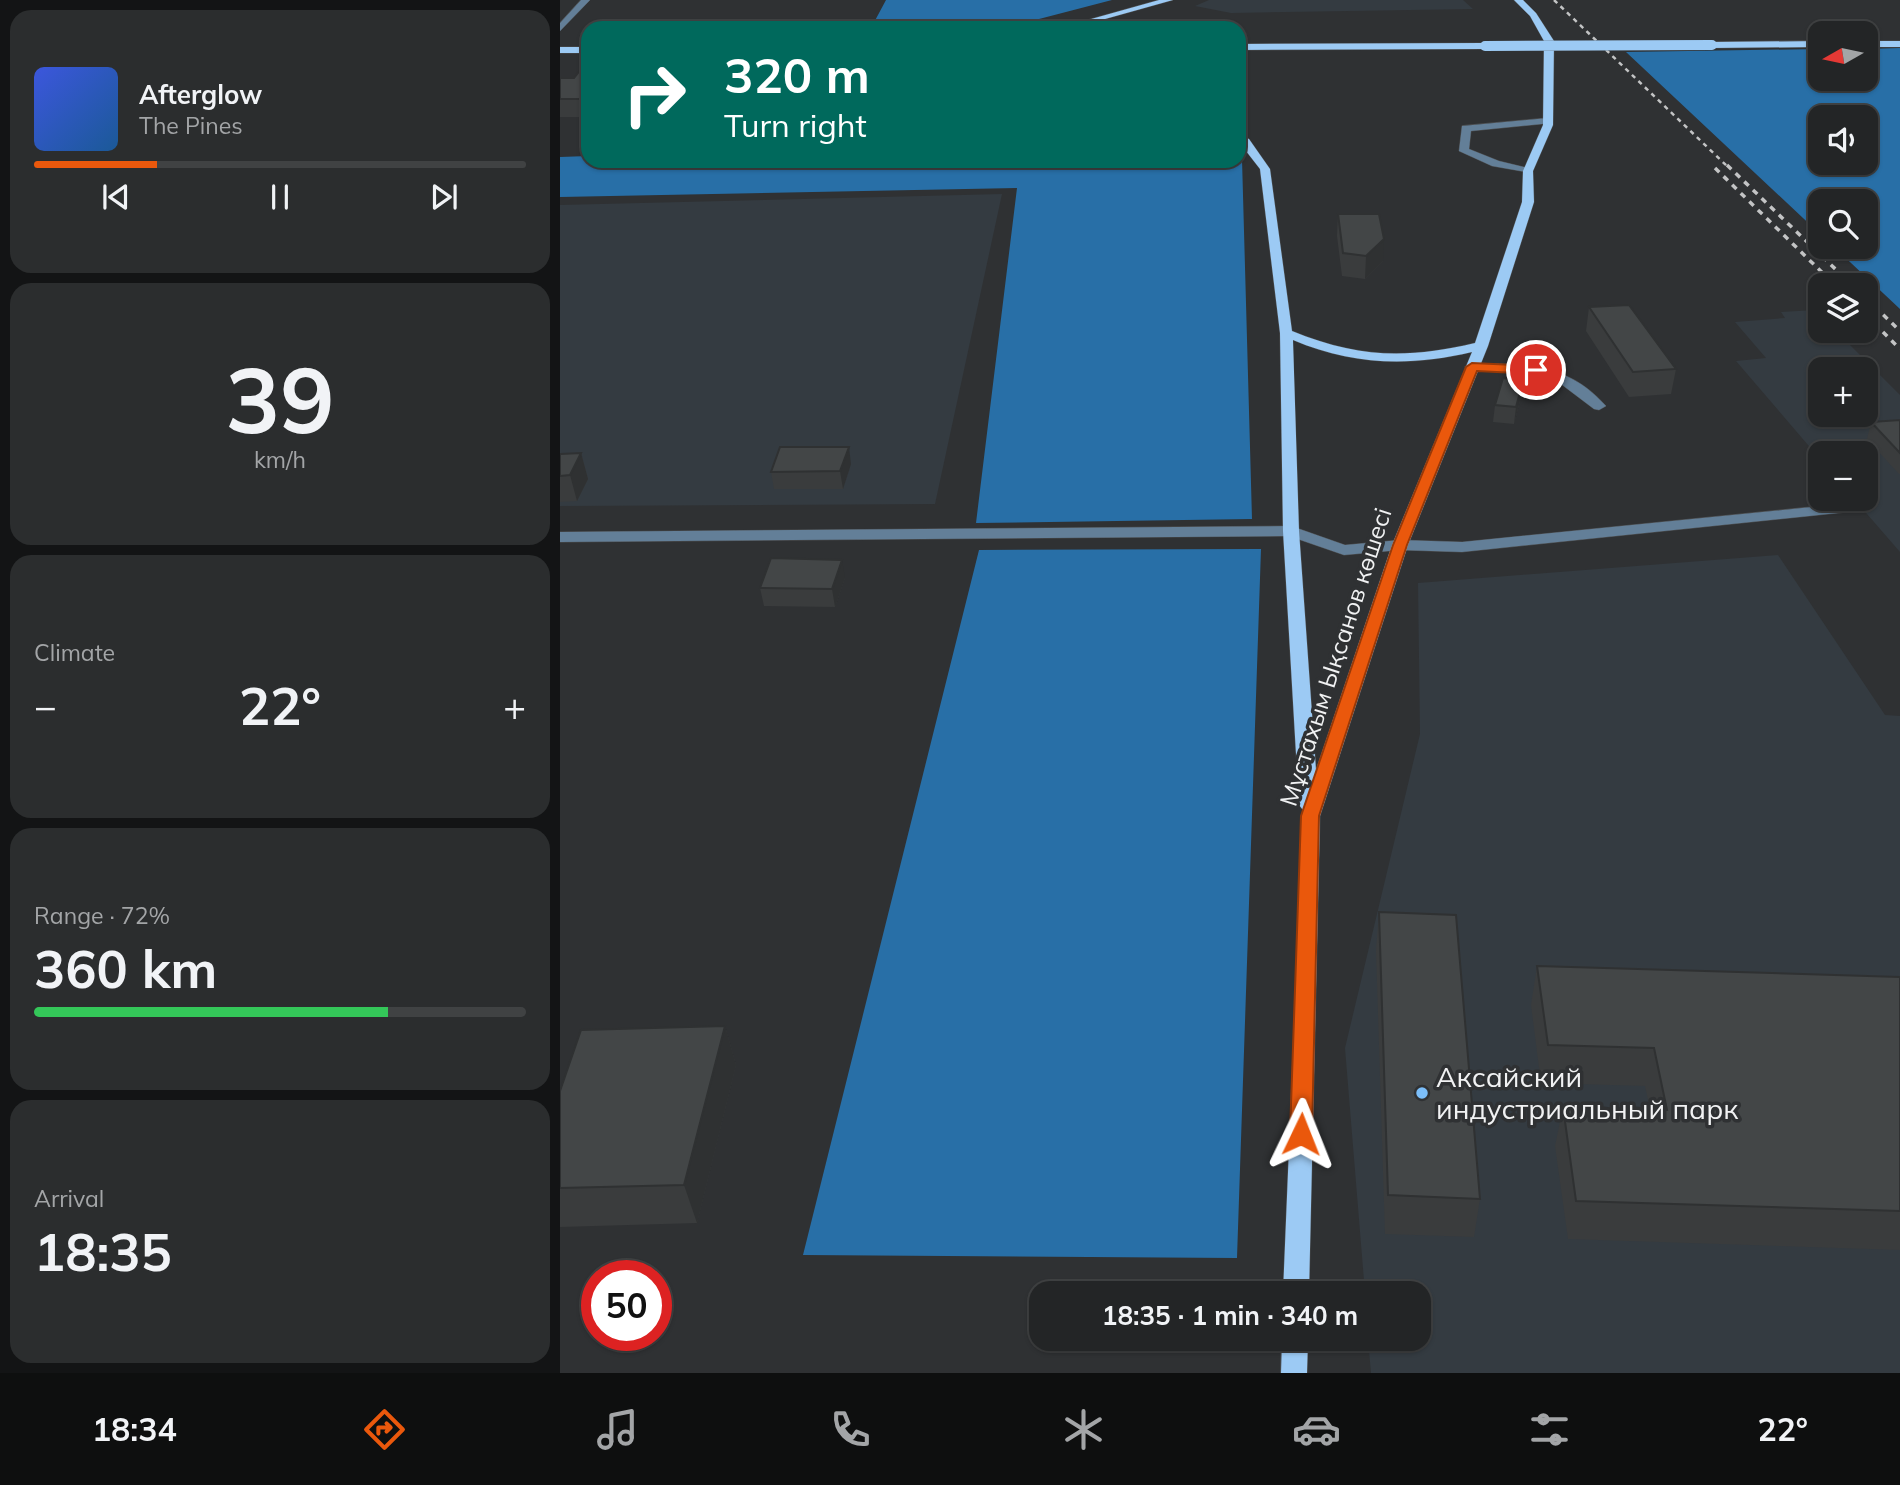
<!DOCTYPE html>
<meta charset="utf-8">
<style>
:root{--surface:#232526;--page:#2b2d2e;--text:#f1f3f6;--muted:#a3a5a7;--line:#404243;--accent:#ea580c}
body{margin:0;font-family:Mulish,sans-serif;background:var(--page);color:var(--text);height:100vh;display:flex;flex-direction:column;font-size:26px;white-space:nowrap}
*{box-sizing:border-box;margin:0}
p{font-size:23px;color:var(--muted)}
.icon{flex:none;width:38px;height:38px;fill:none;stroke:currentColor;stroke-width:2;stroke-linecap:round;stroke-linejoin:round}
.map{position:relative;flex:1;overflow:hidden}
.details{display:flex;flex-direction:column;gap:10px;padding:10px;background:#131415;width:560px}
.details>*{flex:none}
.banner{position:absolute;left:21px;top:21px;width:665px;height:147px;border-radius:21px;box-shadow:0 2px 5px #0004,0 0 0 2px var(--line);background:#00695c;color:#fff;overflow:hidden}
.needle{width:46px;rotate:261deg}
.fabs{position:absolute;left:1248px;top:21px;display:grid;gap:14px}
.fabs a{display:grid;place-items:center;width:70px;height:70px;border-radius:14px;background:var(--surface);box-shadow:0 2px 5px #0004,0 0 0 2px var(--line);font-size:35px}
.speed{position:absolute;left:21px;top:1260px;display:flex;gap:14px;font-size:35px;font-weight:700;text-align:center}
.speed>*{display:grid;place-content:center;width:91px;height:91px;border-radius:50%;background:var(--surface);box-shadow:0 2px 5px #0004,0 0 0 2px var(--line);line-height:1}
.speed .limit{border:10px solid #d22;background:#fff;color:#111}
.pin{position:absolute;display:grid;place-items:center;width:60px;height:60px;color:#fff;margin:-30px;border:4px solid #fff;border-radius:50%;box-shadow:0 2px 7px #0007}
.me{position:absolute;width:77px;margin:-38px;rotate:2deg;stroke-linejoin:round;filter:drop-shadow(0 0 5px #0008)}
.turn{display:flex;align-items:center;gap:24px;height:147px;padding:0 28px;font-size:32px}
.turn .icon{width:91px;height:91px;stroke-width:2.5}
.turn b{display:block;font-size:49px;line-height:60px}
.big{font-size:52px;font-weight:700;line-height:1.1}
.details .tile{flex:1;display:flex;flex-direction:column;justify-content:center;gap:10px;min-width:0;padding:0 24px;border-radius:21px;background:var(--page)}
.details .dial{align-items:center;gap:0}
.dial b{font-size:91px;line-height:1}
.song{display:flex;align-items:center;gap:21px}
.cover{width:84px;height:84px;border-radius:10px;background:linear-gradient(135deg,hsl(230 70% 55%),hsl(210 70% 35%))}
.played{height:7px;border-radius:4px;background:linear-gradient(90deg,var(--accent) 25%,var(--line) 25%)}
.keys{display:flex;justify-content:space-around;direction:ltr}
.heat{display:flex;justify-content:space-between;align-items:center;font-size:38px;direction:ltr}
.charge{height:10px;border-radius:5px;background:linear-gradient(90deg,#34c759 72%,var(--line) 0)}
.trip{position:absolute;left:469px;top:1281px;width:402px;height:70px;border-radius:21px;background:var(--surface);box-shadow:0 2px 5px #0004,0 0 0 2px var(--line);font-weight:700;line-height:70px;text-align:center}
.dock{display:flex;height:112px;justify-content:space-around;align-items:center;background:#0e0f0f;color:var(--muted)}
.dock .icon{width:49px;height:49px}
.dock .current{color:var(--accent)}
.dock b{font-size:32px;color:var(--text)}
main{display:flex;flex:1;min-height:0}
.map>svg:first-child{display:block}
.built{fill:#343b41;fill-rule:evenodd}
.forest{fill:#286fa7;fill-rule:evenodd}
.lines{fill:none;stroke-linecap:round;stroke-linejoin:round}
.minor-casing{stroke:#4e5052;stroke-width:1}
.major-casing{stroke:#4e5052;stroke-width:1}
.minor{fill:#637f98;fill-rule:evenodd}
.major{fill:#9ccaf4;fill-rule:evenodd}
.rail-far1{stroke:#c3c4c5;stroke-width:2.5;stroke-dasharray:4.5 4.5;stroke-linecap:butt}
.rail{stroke:#c3c4c5;stroke-width:3.5;stroke-dasharray:6 6;stroke-linecap:butt}
.major-bridge-casing{stroke:#4e5052;stroke-width:10;stroke-linecap:butt}
.major-bridge{stroke:#9ccaf4;stroke-width:10}
.wall{fill:#3a3c3d}
.shaded-wall{fill:#2f3132}
.building{fill:#434647;stroke:#2f3132;stroke-width:2}
.route{fill:#ea580c;stroke:#983908;stroke-width:2}
.poi-dot{fill:#7bbef9;stroke:#2f3133;stroke-width:2.5}
.labels{text-anchor:middle;stroke-width:7;stroke-linejoin:round;paint-order:stroke}
.street-label{font-size:24px;fill:#f1f2f3;stroke:#2f3133}
.near-poi-label{font-size:28px;fill:#f1f2f3;stroke:#2f3133;text-anchor:start}
</style>
<main>
<section class="details">
<div class="tile">
<div class="song"><i class="cover"></i><div><b>Afterglow</b><p>The Pines</p></div></div>
<div class="played"></div>
<div class="keys"><svg class="icon" aria-label="previous" viewBox="0 0 24 24"><path d="M18 5L8 12l10 7zM5 5v14"/></svg><svg class="icon" aria-label="pause" viewBox="0 0 24 24"><path d="M8 5v14M16 5v14"/></svg><svg class="icon" aria-label="next" viewBox="0 0 24 24"><path d="M6 5l10 7-10 7zM19 5v14"/></svg></div>
</div>
<div class="tile dial"><b>39</b><p>km/h</p></div>
<div class="tile"><p>Climate</p>
<div class="heat"><a>−</a><b class="big">22°</b><a>+</a></div>
</div>
<div class="tile"><p>Range · 72%</p><b class="big">360 km</b><div class="charge"></div></div>
<div class="tile"><p>Arrival</p><b class="big">18:35</b></div>
</section>
<div class="map">
<svg width="1340" height="1373" viewBox="0 0 1340 1373">
<rect width="100%" height="100%" fill="#2f3133"/>
<path class="built" d="M649,0H903L913,9L671,13L635,6Z
M442,194L375,504L0,506V205Z
M1255,310L1260,315V331H1276L1340,395V552L1294,499H1306V453H1260V459L1176,361L1206,358L1175,322L1225,318L1221,312ZM1260,369H1306V415H1260Z
M1218,555L1325,715L1340,716V1373H811L808,1339H859V1293H805L785,1048L860,734L858,583Z"/>
<path class="forest" d="M326,0H552L444,28H311Z
M1340,48V309L1274,247H1306V201H1260V234L1066,52L1260,49V79H1306V49ZM1260,117H1306V163H1260Z
M28,156V161H679V157L682,159L692,519L416,523L457,188L0,197V157Z
M701,549L677,1258L243,1255L419,550Z"/>
<g class="lines">
<defs>
<path id="minor" d="M21,0H30L0,31V23Z
M988,118L992,119V123L911,131L909,149L939,161L972,169V173L932,166L899,151L902,126Z
M912,363C966,365 1007,362 1046,406L1039,410L1034,409L993,378L977,374L907,370L905,367Z
M1302,502L1310,507L1307,510L902,552L840,550L784,555L729,536L0,542V532L731,526L785,545L840,540L902,542Z"/>
<path id="major" d="M599,0H613L513,28H499Z
M954,0H963L976,13L994,41L993,125L973,171L974,202L928,346L848,545L760,816L749,1293H723L743,810L739,805L723,531L720,333L700,169L679,142V135L689,139L710,169L732,331C798,358 847,359 915,343L962,202L963,171L983,125L984,41L970,16ZM733,340C792,365 849,367 912,352L832,545L756,770L739,531Z
M1260,41V47L1152,48L1147,45L1152,42Z
M1306,41H1340V47H1306Z
M679,44L925,43L930,46L925,49L679,50Z
M0,47H28V53H0Z
M722,1339H748L747,1373H721Z"/>
</defs>
<use href="#minor" class="minor-casing"/>
<use href="#major" class="major-casing"/>
<use href="#minor" class="minor"/>
<use href="#major" class="major"/>
<path class="rail-far1" d="M994,0L1168,167"/>
<path class="rail" d="M1167,165L1292,285
M1155,168L1275,285
M1306,298L1340,331
M1306,315L1340,349"/>
<defs>
<path id="major-bridge" d="M925,46L1152,45"/>
</defs>
<use href="#major-bridge" class="major-bridge-casing"/>
<use href="#major-bridge" class="major-bridge"/>
</g>
<path class="wall" d="M28,60V117H0V78H14Z
M778,214L823,261L805,279L782,276L777,236Z
M1029,307L1116,369L1111,394L1069,397L1026,331Z
M963,381L961,397L954,424L933,422L935,405Z
M1340,420V474H1339L1307,439L1311,422Z
M21,453L28,479L17,501L0,502V454Z
M291,464L283,489H214L211,472Z
M285,578L275,607L204,606L200,588Z
M819,912L920,1199L914,1237L825,1234L816,951Z
M977,966L1340,977V1250L1008,1239L995,1146L1003,1107L1090,1109L1085,1086L981,1083L971,1005Z
M165,1026L176,1065L137,1223L0,1227V1091Z"/>
<path class="shaded-wall" d="M824,239L823,261L805,279L806,256Z
M963,381L961,397L954,424L956,407Z
M289,447L291,464L283,489L280,471Z
M21,453L28,479L17,501L10,475Z
M282,560L285,578L275,607L272,589Z
M165,1026L176,1065L137,1223L124,1185Z"/>
<path class="building" d="M28,60V99H0V78H14Z
M778,214H819L824,239L806,256L783,253Z
M1069,305L1116,369L1073,372L1029,307Z
M943,378L963,381L956,407L935,405Z
M1340,420V453L1311,422Z
M220,447H289L280,471L211,472Z
M21,453L10,475L0,476V454Z
M211,558L282,560L272,589L200,588Z
M819,912L896,915L920,1199L828,1195Z
M977,966L1340,977V1211L1016,1201L1003,1107L1107,1110L1094,1048L988,1045Z
M165,1026L124,1185L0,1188V1091L21,1030Z"/>
<path class="route" d="M912,363L976,366L983,370L976,374L917,371L847,545L759,816L752,1134L748,1140L741,1143L733,1140L730,1134L741,816L833,545L906,367Z"/>
<circle class="poi-dot" cx="862" cy="1093" r="7"/>
<g class="labels">
<g class="street-label">
<text transform="translate(776 657) rotate(-72)" y="8">Мұстахым Ықсанов көшесі</text>
</g>
<g class="near-poi-label">
<text x="876" y="1087">Аксайский<tspan x="876" dy="32">индустриальный парк</tspan></text>
</g>
</g>
</svg>
<div class="fabs">
<a><svg class="needle" viewBox="-14 -14 28 28"><path d="M0-13l5 13h-10z" fill="#e53935"/><path d="M0 13l5-13h-10z" fill="#a3a5a7"/></svg></a>
<a><svg class="icon" aria-label="sound" viewBox="0 0 24 24"><path d="M4 9h4l5-4v14l-5-4H4zM17 9q2 3 0 6"/></svg></a>
<a><svg class="icon" aria-label="search" viewBox="0 0 24 24"><circle cx="10" cy="10" r="6"/><path d="M15 15l6 6"/></svg></a>
<a><svg class="icon" aria-label="layers" viewBox="0 0 24 24"><path d="M12 4l9 5-9 5-9-5zM3 14l9 5 9-5"/></svg></a>
<a>+</a>
<a>−</a>
</div>
<div class="speed"><div class="limit">50</div></div>
<div class="pin" style="left:976px;top:370px;background:#d93025"><svg class="icon" aria-label="arrive" viewBox="0 0 24 24"><path d="M6 21V4h12l-3 4 3 4H6"/></svg></div>
<svg class="me" style="left:741px;top:1134px" viewBox="-20 -20 40 40"><path d="M0-17L14 15 0 8-14 15z" fill="#ea580c" stroke="#fff" stroke-width="4"/></svg>
<div class="trip">18:35 · 1 min · 340 m</div>
<div class="banner">
<div class="turn"><svg class="icon" aria-label="right" viewBox="0 0 24 24"><path d="M7 20v-9h11M14 6l5 5-5 5"/></svg><div><b>320 m</b>Turn right</div></div>
</div>
</div>
</main>
<nav class="dock">
<b>18:34</b>
<svg class="icon current" aria-label="directions" viewBox="0 0 24 24"><path d="M12 3l9 9-9 9-9-9zM9 14v-3h6M13 9l2 2-2 2"/></svg>
<svg class="icon" aria-label="music" viewBox="0 0 24 24"><path d="M9 18V5l10-2v13"/><circle cx="6" cy="18" r="3"/><circle cx="16" cy="16" r="3"/></svg>
<svg class="icon" aria-label="phone" viewBox="0 0 24 24"><path d="M5 4h4l2 5-3 2q2 4 5 5l2-3 5 2v4C11 20 4 13 5 4z"/></svg>
<svg class="icon" aria-label="climate" viewBox="0 0 24 24"><path d="M12 3v18M4 7l16 10M4 17L20 7"/></svg>
<svg class="icon" aria-label="car" viewBox="0 0 24 24"><path d="M5 17H2v-5l4-1 3-4h7l3 4 3 1v5h-3M9 17h6M6 11h13"/><circle cx="7" cy="17" r="2"/><circle cx="17" cy="17" r="2"/></svg>
<svg class="icon" aria-label="filters" viewBox="0 0 24 24"><path d="M4 7h16M4 17h16"/><circle cx="9" cy="7" r="2"/><circle cx="15" cy="17" r="2"/></svg>
<b>22°</b>
</nav>
